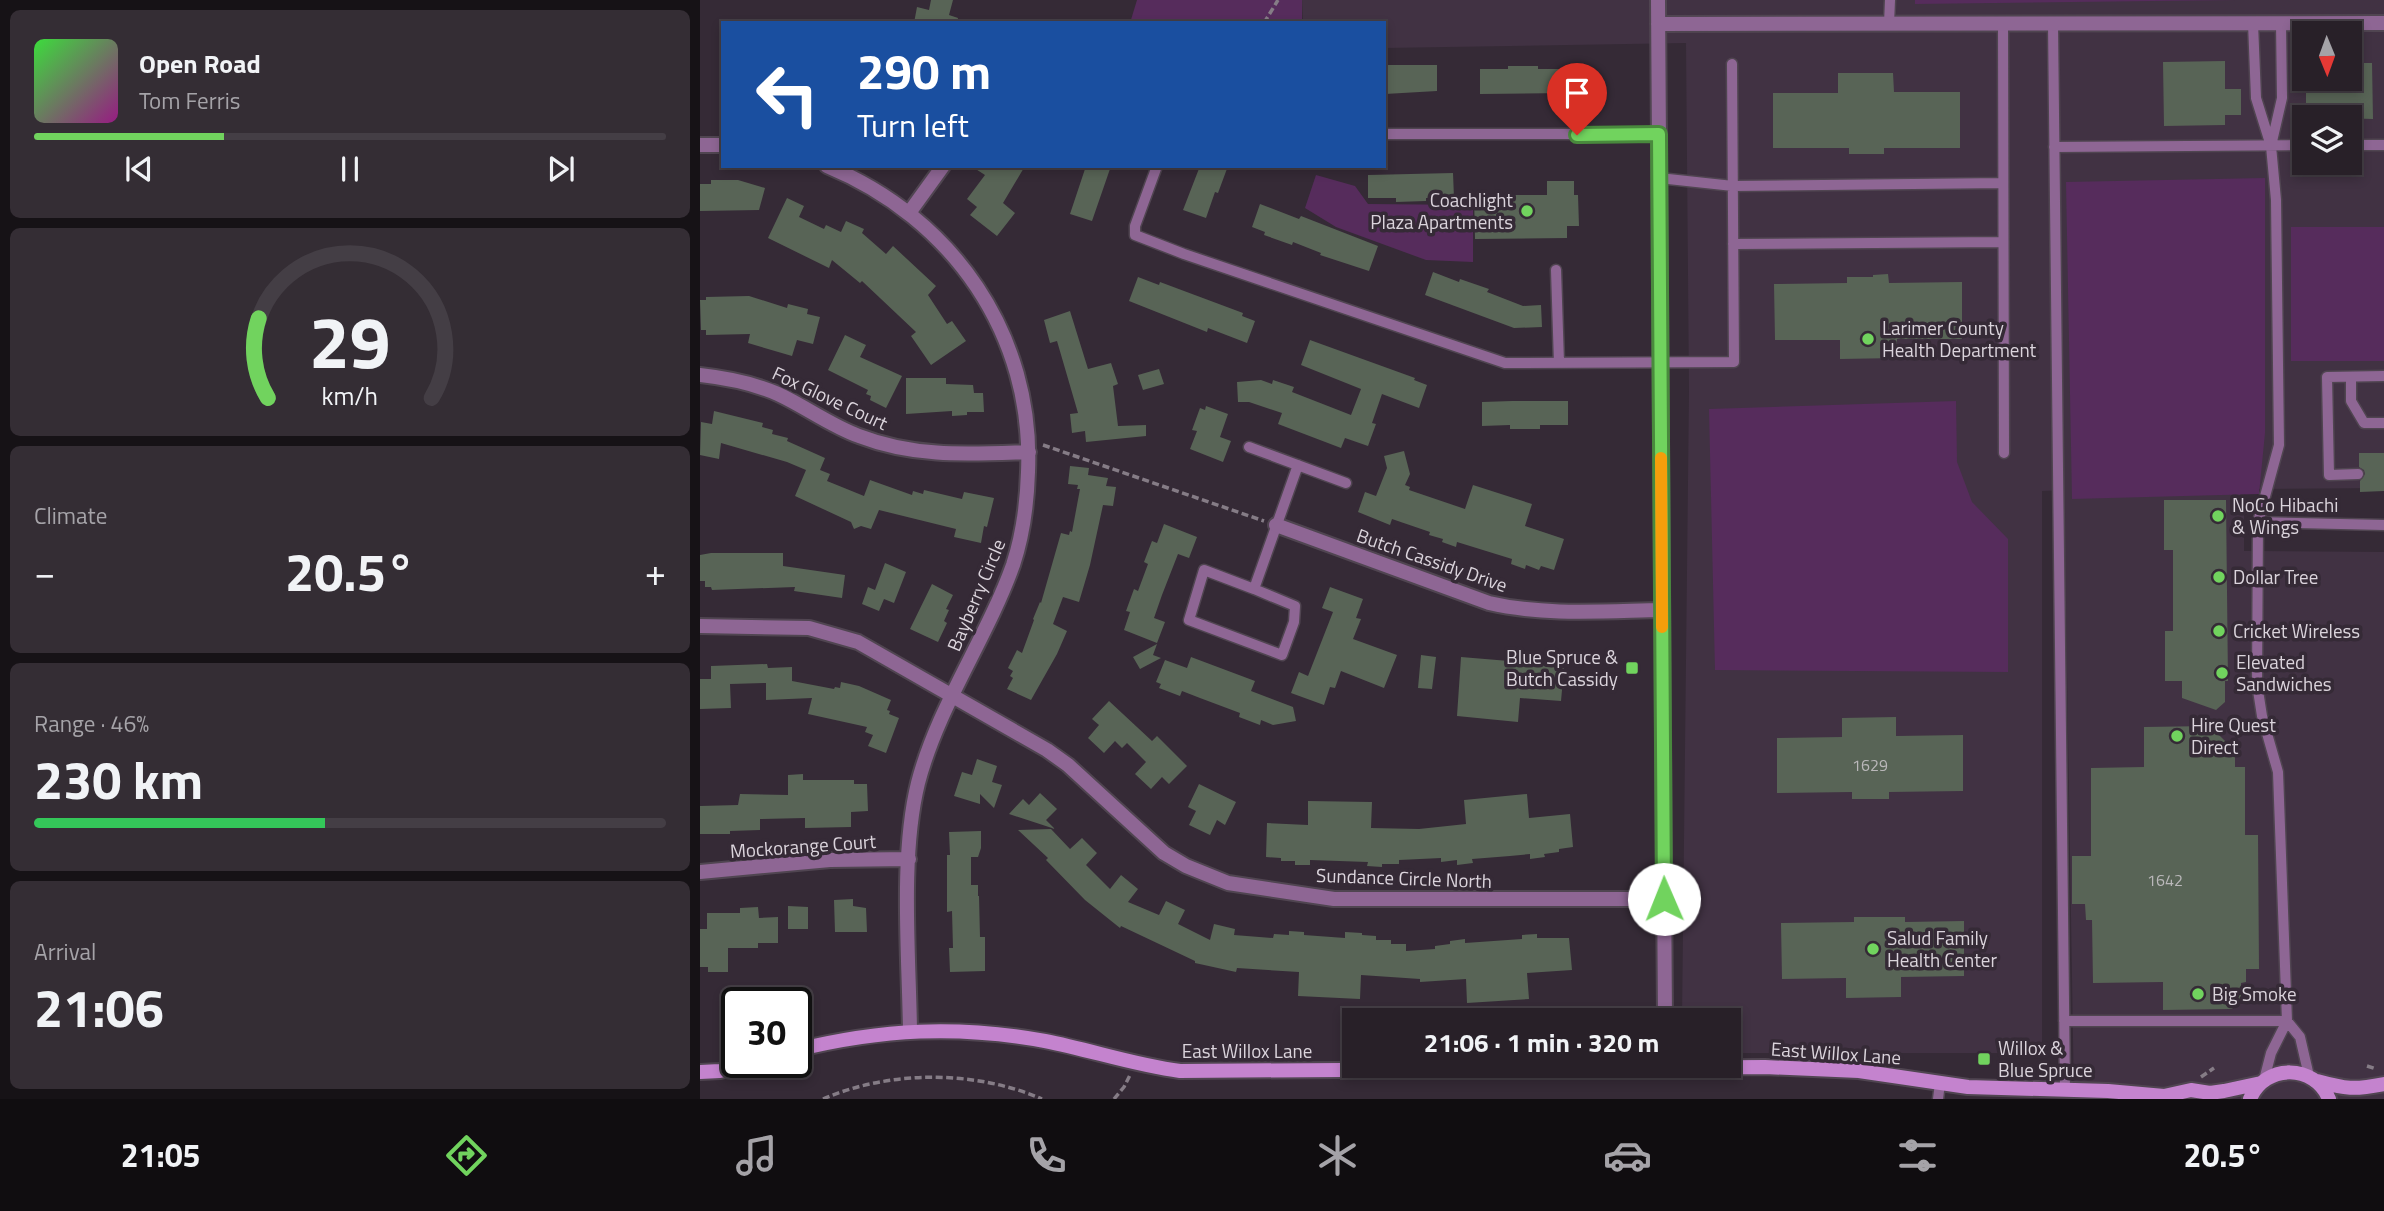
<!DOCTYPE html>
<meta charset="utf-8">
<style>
:root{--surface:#282028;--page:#342d34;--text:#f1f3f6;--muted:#a5a3a8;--line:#443e45;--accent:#71d35e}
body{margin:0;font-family:"Titillium Web",sans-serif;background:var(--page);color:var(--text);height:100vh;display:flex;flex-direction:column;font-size:26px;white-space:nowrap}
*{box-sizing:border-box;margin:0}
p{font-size:23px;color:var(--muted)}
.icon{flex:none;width:38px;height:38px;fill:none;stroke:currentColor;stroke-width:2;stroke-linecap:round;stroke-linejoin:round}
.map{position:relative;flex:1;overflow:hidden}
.sheet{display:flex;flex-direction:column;gap:10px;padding:10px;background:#161216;width:700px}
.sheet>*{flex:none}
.top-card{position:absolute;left:21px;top:21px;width:665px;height:147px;border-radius:0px;box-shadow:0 4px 10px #0003,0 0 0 2px var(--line);background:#1a4fa0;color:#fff;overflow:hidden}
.needle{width:46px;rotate:179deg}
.fabs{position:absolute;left:1592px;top:21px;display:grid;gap:14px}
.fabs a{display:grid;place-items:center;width:70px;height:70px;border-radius:0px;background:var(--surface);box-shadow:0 4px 10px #0003,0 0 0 2px var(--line);font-size:35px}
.speed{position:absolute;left:21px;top:987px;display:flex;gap:14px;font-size:35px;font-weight:700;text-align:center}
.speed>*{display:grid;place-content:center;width:91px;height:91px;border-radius:50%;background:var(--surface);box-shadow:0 4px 10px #0003,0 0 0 2px var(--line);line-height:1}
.speed .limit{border:4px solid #111;border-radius:10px;background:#fff;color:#111}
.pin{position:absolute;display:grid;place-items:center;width:60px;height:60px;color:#fff;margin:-72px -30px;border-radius:50% 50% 50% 0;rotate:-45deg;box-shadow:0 0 7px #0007}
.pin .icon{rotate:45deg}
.me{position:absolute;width:77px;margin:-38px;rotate:359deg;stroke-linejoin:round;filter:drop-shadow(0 0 5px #0008)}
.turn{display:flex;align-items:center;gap:24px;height:147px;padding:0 21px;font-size:32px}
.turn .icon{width:91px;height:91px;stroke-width:2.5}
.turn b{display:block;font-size:49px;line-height:60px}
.big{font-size:52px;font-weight:700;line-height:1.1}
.sheet .widget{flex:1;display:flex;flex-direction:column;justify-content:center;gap:10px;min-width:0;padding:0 24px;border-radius:10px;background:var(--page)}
.sheet .dial{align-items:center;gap:0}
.dial svg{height:182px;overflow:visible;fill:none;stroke:var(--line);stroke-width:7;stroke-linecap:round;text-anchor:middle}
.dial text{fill:var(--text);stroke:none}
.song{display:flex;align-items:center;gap:21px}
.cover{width:84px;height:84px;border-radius:10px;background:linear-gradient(135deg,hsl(120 70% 55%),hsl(310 70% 35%))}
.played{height:7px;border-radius:4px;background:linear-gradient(90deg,var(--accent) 30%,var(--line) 30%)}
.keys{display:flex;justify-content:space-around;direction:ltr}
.heat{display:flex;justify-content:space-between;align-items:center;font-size:38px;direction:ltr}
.charge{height:10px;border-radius:5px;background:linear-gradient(90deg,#34c759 46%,var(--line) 0)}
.trip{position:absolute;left:642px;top:1008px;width:399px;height:70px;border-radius:0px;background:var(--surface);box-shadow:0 4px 10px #0003,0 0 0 2px var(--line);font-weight:700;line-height:70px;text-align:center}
.tab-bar{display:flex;height:112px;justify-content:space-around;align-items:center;background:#100d10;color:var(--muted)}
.tab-bar .icon{width:49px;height:49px}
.tab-bar .active{color:var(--accent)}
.tab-bar b{font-size:32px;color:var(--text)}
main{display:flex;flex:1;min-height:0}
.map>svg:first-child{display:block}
.built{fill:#413243;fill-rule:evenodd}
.green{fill:#562c5c}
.building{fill:#586456}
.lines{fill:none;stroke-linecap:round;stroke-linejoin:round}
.service-casing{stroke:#504551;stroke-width:13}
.minor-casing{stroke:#504551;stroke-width:18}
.secondary-casing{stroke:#504551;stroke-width:18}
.path{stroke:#857c86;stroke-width:3.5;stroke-dasharray:7 3.5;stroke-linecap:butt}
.service{stroke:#8e6694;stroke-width:10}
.minor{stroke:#8e6694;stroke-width:14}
.secondary{stroke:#c483ce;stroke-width:14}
.route-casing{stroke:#49893d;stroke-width:18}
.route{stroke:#71d35e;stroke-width:12}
.slow{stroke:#f59e0b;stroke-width:12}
.poi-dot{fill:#71d35e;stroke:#352a36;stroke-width:2.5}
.labels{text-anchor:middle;stroke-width:7;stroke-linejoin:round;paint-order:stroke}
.number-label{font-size:16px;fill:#bab8ba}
.poi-label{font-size:19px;fill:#dbd4dc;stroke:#352a36;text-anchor:start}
.street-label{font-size:19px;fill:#dbd4dc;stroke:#352a36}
</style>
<main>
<section class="sheet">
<div class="widget">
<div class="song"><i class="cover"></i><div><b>Open Road</b><p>Tom Ferris</p></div></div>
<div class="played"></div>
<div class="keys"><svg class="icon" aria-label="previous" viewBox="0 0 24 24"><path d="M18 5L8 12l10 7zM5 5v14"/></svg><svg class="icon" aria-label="pause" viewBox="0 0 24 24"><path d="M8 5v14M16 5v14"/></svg><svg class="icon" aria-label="next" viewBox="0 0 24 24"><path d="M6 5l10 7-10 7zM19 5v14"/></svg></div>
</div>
<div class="widget dial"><svg viewBox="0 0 100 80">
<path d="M14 69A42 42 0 1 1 86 69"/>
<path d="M14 69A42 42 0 0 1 10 34" stroke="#71d35e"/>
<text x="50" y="56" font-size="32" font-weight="700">29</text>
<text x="50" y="72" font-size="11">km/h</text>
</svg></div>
<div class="widget"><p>Climate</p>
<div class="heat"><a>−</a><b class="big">20.5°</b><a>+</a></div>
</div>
<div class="widget"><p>Range · 46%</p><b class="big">230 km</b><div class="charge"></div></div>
<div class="widget"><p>Arrival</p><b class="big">21:06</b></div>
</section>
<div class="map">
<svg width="1684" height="1099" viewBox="0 0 1684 1099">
<rect width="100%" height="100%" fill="#352a36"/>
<path class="built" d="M602,0H1684V488L1403,490L1544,492V551L1684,552V1099H1374L1364,490L1342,491V1053H1029V1020H982L989,391L986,43L684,48V23H603ZM1605,33H1650V79H1605ZM1605,117H1650V163H1605Z"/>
<path class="green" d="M437,0H602V23H430Z
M1215,0H1536L1215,4Z
M616,175L655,186L668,204L773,205V262L726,260L636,227L605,208Z
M1565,178V433L1559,494L1372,499L1366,182Z
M1591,227H1684V361H1591Z
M1256,401L1257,462L1272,502L1308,539V672L1015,670L1009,409Z"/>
<path class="building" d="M231,0H253L249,15L258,18L257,23H214L217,7L229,10Z
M1525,61V89H1541V115H1525V125L1464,126L1463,62Z
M1650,63H1672L1673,119L1606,117V79H1650Z
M684,65H737V91L685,94Z
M808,66H838V69H866V93L780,94V69H808Z
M1138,73H1193L1194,92H1260V148H1184V154H1149V148H1073V93H1138Z
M271,166H325L303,203L315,213L297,236L270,215L277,207L267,199L285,175Z
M386,166H411L392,221L370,214Z
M500,166H528L518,193L515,192L506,218L483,210Z
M753,173L754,198H726V201L696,202V198H668V175Z
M11,180H38L65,188L59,210L0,211V184H11Z
M847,181H874V195H878L879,226H867V238L775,239L774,195H847Z
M87,198L104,206L99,217L124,229L126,225L141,232L146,221L164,229L162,233L186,254L193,246L236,286L228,295L247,324L252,321L266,341L231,365L211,336L216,332L162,281L160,283L132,260L129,268L68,238Z
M560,204L599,219L601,216L678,246L669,271L620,255L621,253L593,242L592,245L564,235L565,232L552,227Z
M733,272L759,282L760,279L789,289L787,292L823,306L841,305L842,327L814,328L725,295Z
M1188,274L1189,283L1262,282V339H1197V358L1140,359V340H1075L1074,284L1147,283V277H1173V275Z
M438,277L459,285L460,282L543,313L542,316L555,321L547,343L508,328L507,332L429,301Z
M49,296L87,308L88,304L108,309L107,314L120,317L113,344L97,340L92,356L48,343L50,334L6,335V330H1L0,300H6V297Z
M370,311L388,369L411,363L418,384L413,386L418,426L446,425V436L386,442L385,431L372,433L370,414L378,413L357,341L350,343L344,320Z
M145,335L166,345L160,357L202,376L186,408L170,400L171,396L166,394L168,390L128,370Z
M610,340L715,378L714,380L727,385L719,408L682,394L672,423L676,424L668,446L645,438L641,448L578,424L582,413L549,402H538L537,382L561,380L572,384L573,380L594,387L592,392L651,415L661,389L601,365Z
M459,369L464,384L443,390L438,375Z
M206,378H246V384L273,385L274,393H283L284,412H267V415L252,416V411L206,414Z
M812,401H868V425H840V429H810V425L782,426V402Z
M506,406L528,414L520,437L531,441L523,462L490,449L497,431L492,430L500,408L505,410Z
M14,411L63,423L62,427L73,430L72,434L88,438L87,441L125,458L120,470L130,474L127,481L164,496L170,480L212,495L213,491L223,494L224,490L262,499L264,492L294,498L287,527L284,526L281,543L254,537L256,529L179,510L171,529L161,526L154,529L151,522L95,496L106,470L87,462L21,443L19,459L0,455L1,422L12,424Z
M704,451L710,474L705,485L710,487L709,490L765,509L773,485L832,504L825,526L864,539L854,570L841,566L839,570L826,565L825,569L811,564L812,559L757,542L756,547L742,542L743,539L729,535L730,532L692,519L690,525L658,512L665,492L676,496L687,468L684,456Z
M1659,453H1684V491L1660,492V481L1665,474L1664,470L1659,467Z
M370,466L389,468L388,475L408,478L406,486L416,487L413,506L403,505L390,565L379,602L363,597L353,624L367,631L357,654L331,700L307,689L313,678L310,676L313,671L308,668L317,650L322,653L334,620L333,619L340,602L341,603L361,533L369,535L370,531L372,532L380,489H377L378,485L368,484Z
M1464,500H1526L1528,681H1525V702L1516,710L1482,698V681H1465V631H1473V550H1464Z
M464,524L497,537L489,558L478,554L462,595L454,618L465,622L457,643L424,630L430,612L426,611L434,589L438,591L448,564L444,562L452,541L457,543Z
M11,553H83V566L145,575L142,598L94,591L95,587L12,590L11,587H5V581H0V555Z
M185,563L206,572L194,603L184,599L179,611L162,604L168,587L175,590Z
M232,584L253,595L246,609L249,610L244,621L247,623L238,642L210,629Z
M630,587L663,599L656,618L661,619L653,639L697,655L684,688L641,671L635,688L630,687L624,705L591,693L599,672L608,676L633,612L622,608Z
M457,644L453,655L461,658L440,669L433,657Z
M721,655L736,657L732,689L718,688Z
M491,657L555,681L551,691L593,707L596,721L573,725L561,720L560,725L539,717L540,713L500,698L482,691L480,696L459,688L461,684L456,682L465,660L487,668Z
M761,657L821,662L822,657L836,659V662L850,663V667L864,668L861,701L820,698L818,722L757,716Z
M67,664L68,668L92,667V681L134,689L135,687L140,688L141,682L159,686L191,700L187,710L190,711L189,714L199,718L186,753L168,746L173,735L165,732L167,727L108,714L112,698L66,700V683L30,684L31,708L0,709V679H11V666Z
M409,701L452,741L457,736L487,766L469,784L462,777L451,789L435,774L446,762L427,743L422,748L415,741L404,753L388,738L399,725L392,719Z
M1196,717V736L1263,735V791L1189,792V799H1152V792L1077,793V738L1142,737V718Z
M1510,726L1535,751V767H1545V835H1558L1559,969H1546V982L1541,983V1001L1532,1009L1463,1010V982L1393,983L1392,920H1386L1385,904H1372V856H1391V768L1444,767V727Z
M277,759L297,766L292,782L302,785L294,808L280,794V804L254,796L262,772L272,775Z
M103,774V780H154V784H167L168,811L151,812V827L105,828V818L60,819V830L30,831V834H0V806L38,805L40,794L88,795V775Z
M499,784L536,802L525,825L517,820L510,835L489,825L496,811L488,807Z
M340,793L357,809L346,820L355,829L309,814L323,799L329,805Z
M827,794L829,818L870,814L873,847L859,849V852L844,854L845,857L830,859V854L810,856L772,859L773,863L757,865V860L741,862V858L699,860V864H682V867L667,866L668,862L610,860V865H595V861H581V858L566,857L567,823L608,825V801L672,802L671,828L719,829L766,824L764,800Z
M351,829L370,849L382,838L397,853L386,865L410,889L421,875L438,889L428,902L459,915L466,901L485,910L478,924L510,940L514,924L535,929L534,935L573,938L574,934L589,935V931L604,932V935L645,938V932L662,933V935L676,936V940H691V944H706V951L735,949V946L750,944V941L765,939V943L822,939V935L837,934V938H869L872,970L827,973L829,999L767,1003L766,979L720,982V979L661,975L660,999L598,996L599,972L537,968L536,972L495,963V961L421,926L420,928L385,900L346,860L348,858L318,830Z
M281,831V848L278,857H271V885H278V896H279L280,937H285V971L250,972L249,948H253L252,911L247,912V855H250L249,832Z
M153,899V906L166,908L167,932H135L134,900Z
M88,906L108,907V929H88Z
M58,907L59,918L78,917V943H58V948H28V972H8V967H0V929H7V913H40V908Z
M1154,917H1205V922L1264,921V976L1201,977V997L1146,998V978L1082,979L1081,923L1154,922Z"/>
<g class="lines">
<defs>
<path id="service" d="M1303,23L1304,453
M1553,23L1556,98L1571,146L1582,98L1581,23
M1189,24L1190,0
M1353,24L1365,1090
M684,134H959
M1650,145H1684
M1354,147L1605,145
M457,166L435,226V235L484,254L805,363L1034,362L1032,64
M959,178L1033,186L1303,183
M1033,244L1303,242
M856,270L859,363
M1651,377V401L1664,423H1684
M549,447L646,483
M1658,474L1629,475L1627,377L1684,376
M1558,522L1684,525
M554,589L504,570L489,620L582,655L594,622L595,606L554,589L598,465
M1364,1021H1587L1578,772L1562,716L1557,684L1558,522L1579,445L1576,200L1571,146
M1564,1080L1571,1053L1587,1021L1600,1037L1609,1076
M1238,1099L1240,1083"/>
<path id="minor" d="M958,0L965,1020
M958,24L1684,23
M0,145H23
M127,166C253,218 334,335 328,472C327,504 323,535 313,565C286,640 238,706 218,783C200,856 209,955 210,1031
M209,213L243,166
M0,375C27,378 53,383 78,394C106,407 131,426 159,436C216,458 270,454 329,452
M576,525L789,603C845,616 905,611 962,610
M0,626L109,628L158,642L347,750L368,765L464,853L486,866L528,883L634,899H964
M0,872L130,860L209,859"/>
<path id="secondary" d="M96,1050C182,1029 257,1025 345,1041C391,1050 434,1065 480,1071L1065,1067L1159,1071L1268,1087L1408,1091L1464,1096L1470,1099
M0,1072L20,1071L58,1062
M1617,1081C1646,1089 1654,1090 1684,1084
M1464,1096L1491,1090L1510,1093L1524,1091L1561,1083
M1550,1099C1565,1063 1615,1064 1629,1099"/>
</defs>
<use href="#service" class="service-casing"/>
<use href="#minor" class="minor-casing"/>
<use href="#secondary" class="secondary-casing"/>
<path class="path" d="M564,23L578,0
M343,445L564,521
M1667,1066L1676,1069
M1501,1077L1514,1068
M123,1099C190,1070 275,1070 342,1099
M414,1099L424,1087L430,1075"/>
<use href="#service" class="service"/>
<use href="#minor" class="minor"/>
<use href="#secondary" class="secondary"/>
</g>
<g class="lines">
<defs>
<path id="route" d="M877,135L959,134L964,899"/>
</defs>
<use href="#route" class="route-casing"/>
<use href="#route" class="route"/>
<path class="slow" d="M961,458L962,627"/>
</g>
<g class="poi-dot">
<circle cx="827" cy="211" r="7"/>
<circle cx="1168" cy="339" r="7"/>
<circle cx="1518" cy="516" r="7"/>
<circle cx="1519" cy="577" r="7"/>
<circle cx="1519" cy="631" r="7"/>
<rect x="925" y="661" width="14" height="14" rx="3.5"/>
<circle cx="1522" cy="673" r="7"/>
<circle cx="1477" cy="736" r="7"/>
<circle cx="1173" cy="949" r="7"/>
<circle cx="1498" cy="994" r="7"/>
<rect x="1277" y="1052" width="14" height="14" rx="3.5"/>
</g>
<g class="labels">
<g class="number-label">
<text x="1170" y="771">1629</text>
<text x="1465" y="886">1642</text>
</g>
<g class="poi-label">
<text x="813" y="207" text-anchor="end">Coachlight<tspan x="813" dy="22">Plaza Apartments</tspan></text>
<text x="1182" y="335">Larimer County<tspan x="1182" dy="22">Health Department</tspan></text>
<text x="1532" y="512">NoCo Hibachi<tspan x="1532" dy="22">&amp; Wings</tspan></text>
<text x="1533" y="584">Dollar Tree</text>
<text x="1533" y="638">Cricket Wireless</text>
<text x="918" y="664" text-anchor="end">Blue Spruce &amp;<tspan x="918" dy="22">Butch Cassidy</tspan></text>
<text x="1536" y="669">Elevated<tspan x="1536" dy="22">Sandwiches</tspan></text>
<text x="1491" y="732">Hire Quest<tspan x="1491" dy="22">Direct</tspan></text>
<text x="1187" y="945">Salud Family<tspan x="1187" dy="22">Health Center</tspan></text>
<text x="1512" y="1001">Big Smoke</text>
<text x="1298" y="1055">Willox &amp;<tspan x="1298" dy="22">Blue Spruce</tspan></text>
</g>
<g class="street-label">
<text transform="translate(130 398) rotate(25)" y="7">Fox Glove Court</text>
<text transform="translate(732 560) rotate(19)" y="7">Butch Cassidy Drive</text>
<text transform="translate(276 595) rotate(-67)" y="7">Bayberry Circle</text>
<text transform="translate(103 846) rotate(-4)" y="7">Mockorange Court</text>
<text transform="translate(704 878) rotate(2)" y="7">Sundance Circle North</text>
<text x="547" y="1058">East Willox Lane</text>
<text transform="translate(1136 1053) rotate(4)" y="7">East Willox Lane</text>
</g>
</g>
</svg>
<div class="fabs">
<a><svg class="needle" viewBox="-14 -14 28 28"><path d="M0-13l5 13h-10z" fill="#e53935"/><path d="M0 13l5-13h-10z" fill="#a5a3a8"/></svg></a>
<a><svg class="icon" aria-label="layers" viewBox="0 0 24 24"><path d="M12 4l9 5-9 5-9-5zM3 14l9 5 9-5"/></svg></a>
</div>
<div class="speed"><div class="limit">30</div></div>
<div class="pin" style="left:877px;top:135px;background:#d93025"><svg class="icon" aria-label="arrive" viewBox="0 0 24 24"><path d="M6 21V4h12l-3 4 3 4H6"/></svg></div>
<svg class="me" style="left:964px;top:899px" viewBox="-20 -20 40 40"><circle r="19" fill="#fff"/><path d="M0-13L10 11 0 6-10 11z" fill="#71d35e"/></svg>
<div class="trip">21:06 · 1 min · 320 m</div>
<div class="top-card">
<div class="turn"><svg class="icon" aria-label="left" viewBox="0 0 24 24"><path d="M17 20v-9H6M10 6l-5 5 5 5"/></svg><div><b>290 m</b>Turn left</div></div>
</div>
</div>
</main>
<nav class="tab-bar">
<b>21:05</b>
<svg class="icon active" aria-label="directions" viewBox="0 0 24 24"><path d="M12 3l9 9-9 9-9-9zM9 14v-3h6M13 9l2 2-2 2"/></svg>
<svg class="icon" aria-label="music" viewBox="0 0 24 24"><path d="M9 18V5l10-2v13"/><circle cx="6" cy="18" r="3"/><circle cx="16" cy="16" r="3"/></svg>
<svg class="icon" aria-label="phone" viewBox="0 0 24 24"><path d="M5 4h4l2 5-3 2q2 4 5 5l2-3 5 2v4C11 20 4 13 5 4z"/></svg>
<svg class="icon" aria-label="climate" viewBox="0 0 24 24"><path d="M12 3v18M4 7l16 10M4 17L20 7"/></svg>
<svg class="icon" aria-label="car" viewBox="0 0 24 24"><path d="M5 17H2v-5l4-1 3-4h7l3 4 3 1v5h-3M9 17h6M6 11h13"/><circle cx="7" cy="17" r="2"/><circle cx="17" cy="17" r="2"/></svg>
<svg class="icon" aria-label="filters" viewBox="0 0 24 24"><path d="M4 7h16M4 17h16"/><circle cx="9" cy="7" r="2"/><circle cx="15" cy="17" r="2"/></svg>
<b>20.5°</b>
</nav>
